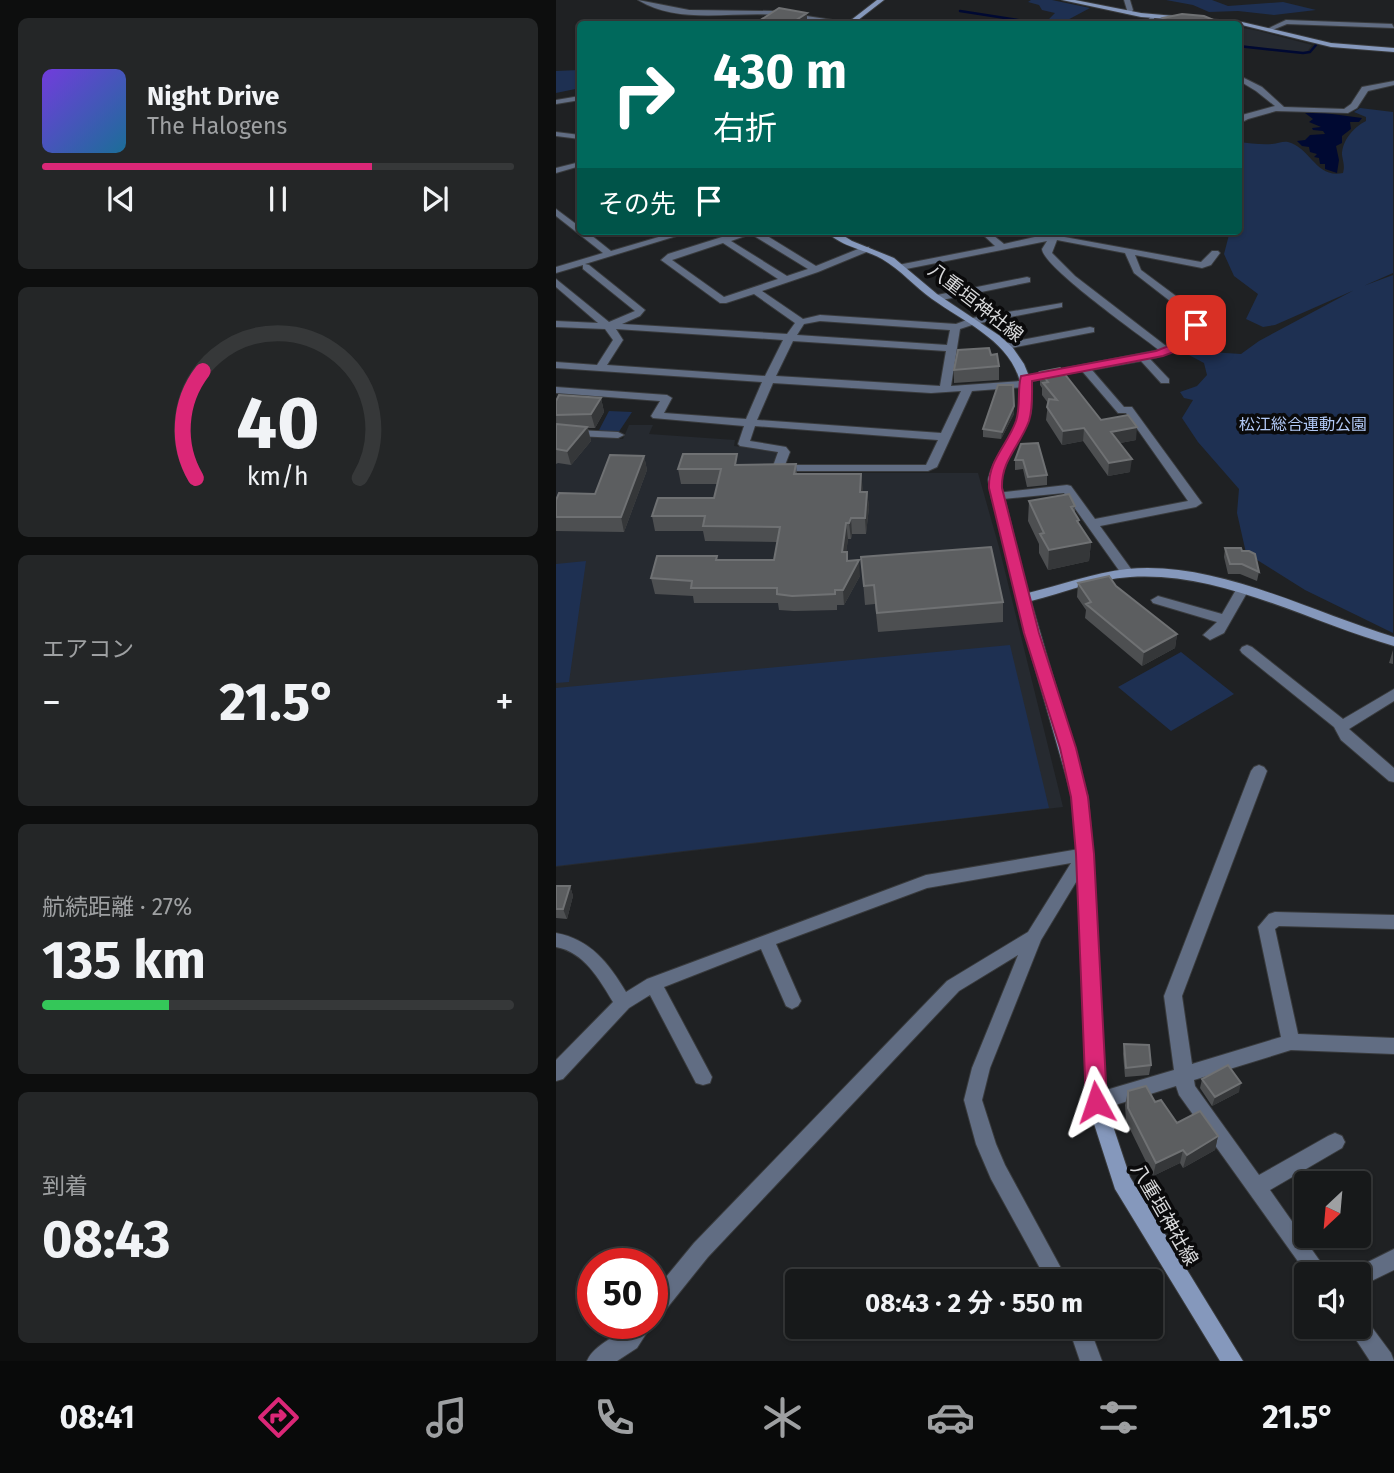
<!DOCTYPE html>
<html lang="ja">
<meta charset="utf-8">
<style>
:root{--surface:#17191a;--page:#242627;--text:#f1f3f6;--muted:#9ea0a2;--line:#363839;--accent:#db2777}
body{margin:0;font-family:"Fira Sans","Noto Sans JP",sans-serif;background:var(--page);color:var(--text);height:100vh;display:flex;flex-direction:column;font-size:26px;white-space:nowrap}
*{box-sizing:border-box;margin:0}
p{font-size:23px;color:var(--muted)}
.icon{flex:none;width:38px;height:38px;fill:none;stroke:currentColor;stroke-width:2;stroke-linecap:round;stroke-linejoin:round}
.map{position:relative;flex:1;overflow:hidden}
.sheet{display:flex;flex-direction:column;gap:18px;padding:18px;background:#0d0e0e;width:556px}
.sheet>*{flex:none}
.hud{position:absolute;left:21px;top:21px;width:665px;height:214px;border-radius:7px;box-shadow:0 2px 5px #0004,0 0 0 2px var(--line);background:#00695c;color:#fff;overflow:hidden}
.needle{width:46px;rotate:206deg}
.fabs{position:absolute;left:738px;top:1171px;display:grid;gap:14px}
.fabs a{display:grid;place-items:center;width:77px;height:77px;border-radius:7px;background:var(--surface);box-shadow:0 2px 5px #0004,0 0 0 2px var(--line);font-size:35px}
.speed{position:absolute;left:21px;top:1248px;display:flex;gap:14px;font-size:35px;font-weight:700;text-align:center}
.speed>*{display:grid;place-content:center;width:91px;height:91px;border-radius:50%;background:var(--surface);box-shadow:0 2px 5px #0004,0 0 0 2px var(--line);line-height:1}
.speed .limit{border:10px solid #d22;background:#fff;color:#111}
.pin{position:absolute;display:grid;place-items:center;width:60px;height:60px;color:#fff;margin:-30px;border-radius:14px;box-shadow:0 4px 10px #0006}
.me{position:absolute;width:77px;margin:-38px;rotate:355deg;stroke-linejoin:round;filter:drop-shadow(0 0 5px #0008)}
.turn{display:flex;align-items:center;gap:24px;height:147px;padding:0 21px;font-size:32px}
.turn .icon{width:91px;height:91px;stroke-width:2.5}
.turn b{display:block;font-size:49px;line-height:60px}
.then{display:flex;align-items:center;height:66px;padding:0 21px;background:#0003;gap:14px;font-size:26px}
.big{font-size:52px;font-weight:700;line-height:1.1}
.sheet .card{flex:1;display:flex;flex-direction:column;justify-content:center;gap:10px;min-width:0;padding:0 24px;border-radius:10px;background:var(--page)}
.sheet .dial{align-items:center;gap:0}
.dial svg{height:182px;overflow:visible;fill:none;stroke:var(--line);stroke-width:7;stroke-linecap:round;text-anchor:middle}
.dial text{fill:var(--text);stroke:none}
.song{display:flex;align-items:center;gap:21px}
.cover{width:84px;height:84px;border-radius:10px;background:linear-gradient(135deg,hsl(260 70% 55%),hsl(200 70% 35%))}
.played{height:7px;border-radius:4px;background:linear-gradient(90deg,var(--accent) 70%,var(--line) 70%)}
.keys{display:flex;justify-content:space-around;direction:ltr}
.heat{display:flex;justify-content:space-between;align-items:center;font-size:38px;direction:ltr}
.charge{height:10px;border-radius:5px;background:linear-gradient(90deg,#34c759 27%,var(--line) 0)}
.trip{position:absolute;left:229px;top:1269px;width:378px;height:70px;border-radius:7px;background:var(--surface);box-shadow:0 2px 5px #0004,0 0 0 2px var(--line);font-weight:700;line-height:70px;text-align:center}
.menu{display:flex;height:112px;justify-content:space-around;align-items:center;background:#090a0a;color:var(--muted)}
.menu .icon{width:49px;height:49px}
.menu .active{color:var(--accent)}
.menu b{font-size:32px;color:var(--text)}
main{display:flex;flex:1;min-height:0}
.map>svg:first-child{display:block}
.built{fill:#262a30}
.green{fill:#1e3052}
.water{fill:#000932}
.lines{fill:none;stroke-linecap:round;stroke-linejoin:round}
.stream{stroke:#000932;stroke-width:2.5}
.street-casing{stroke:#393b3d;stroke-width:2}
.secondary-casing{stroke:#393b3d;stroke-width:2}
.street{fill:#616d83;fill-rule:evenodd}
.secondary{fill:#8598bc;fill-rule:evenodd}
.wall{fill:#4d4f51}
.shaded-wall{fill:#353739}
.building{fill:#5c5e60;stroke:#6f7173;stroke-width:2}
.route{fill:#db2777;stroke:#8e194d;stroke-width:2}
.labels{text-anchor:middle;stroke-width:7;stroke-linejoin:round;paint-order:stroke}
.far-park-label{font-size:16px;fill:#b2c9f6;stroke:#0a0a0b}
.street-label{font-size:19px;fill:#d7d8da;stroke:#0a0a0b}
</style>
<main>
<section class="sheet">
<div class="card">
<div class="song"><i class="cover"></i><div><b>Night Drive</b><p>The Halogens</p></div></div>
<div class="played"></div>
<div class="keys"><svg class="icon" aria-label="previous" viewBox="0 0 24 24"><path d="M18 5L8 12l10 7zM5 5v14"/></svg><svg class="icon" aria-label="pause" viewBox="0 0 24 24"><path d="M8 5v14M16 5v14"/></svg><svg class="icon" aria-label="next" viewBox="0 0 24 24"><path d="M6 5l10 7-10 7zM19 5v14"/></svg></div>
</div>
<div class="card dial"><svg viewBox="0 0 100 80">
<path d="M14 69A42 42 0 1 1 86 69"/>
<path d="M14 69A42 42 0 0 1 17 22" stroke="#db2777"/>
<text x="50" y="56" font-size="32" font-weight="700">40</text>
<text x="50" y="72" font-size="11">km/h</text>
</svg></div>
<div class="card"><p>エアコン</p>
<div class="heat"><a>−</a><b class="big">21.5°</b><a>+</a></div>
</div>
<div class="card"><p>航続距離 · 27%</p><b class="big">135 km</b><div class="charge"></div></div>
<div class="card"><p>到着</p><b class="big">08:43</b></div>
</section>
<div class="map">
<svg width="838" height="1361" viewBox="0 0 838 1361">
<rect width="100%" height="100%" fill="#1f2123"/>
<path class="built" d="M682,27L703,31L756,45L751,52L746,53L683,45Z
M73,425H97L93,434L179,440L178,446L219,451L223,454L217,473H422L443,547L507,807L0,867V433L67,439Z"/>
<path class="green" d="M475,0H496L534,8L504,24L483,22L492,20L499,13L486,10L483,5L472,2Z
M610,0H656L672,6L727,2L760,10L718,15L682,11L653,12L637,5Z
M24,70V88L0,93V71Z
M804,108L837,112V273L719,325L707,327L690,319L702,294L678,276L668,254L674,231H682L683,142C693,143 705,145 716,144C722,144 726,141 732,142C755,148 760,179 787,173C789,165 787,162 786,155C786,140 798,127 810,121V117L798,112Z
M837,275V633L749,590L690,553L681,513L683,489L642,442L626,418L637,400L628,398L624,392L641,386L651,375L648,363L631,354L639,351L685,354L703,341L802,288Z
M53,411L76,412L62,433L42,432Z
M30,561L13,682L0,683V564Z
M454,645L493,808L0,866V688Z
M625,652L678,694L615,731L562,687Z"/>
<path class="water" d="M761,112L806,118L803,122H794L795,129L786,136V143L780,146L783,160L781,173L769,169V164H764L763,158L758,157L761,154L754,152L753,147L746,146L741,141L749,140L754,135L769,134L767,131L757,130L756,128L765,127L753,122L757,119L749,113Z"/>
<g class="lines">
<path class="stream" d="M404,11L487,24
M682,46L747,53L754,52L760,45"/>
<defs>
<path id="street" d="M82,0L133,10L218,11L296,23C277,29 243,17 221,15C177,11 122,25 82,0Z
M568,0H574L577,10L574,14L569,13L571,10Z
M596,15L599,17L595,24H589Z
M730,20L836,24L838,28L731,24L714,31L709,30Z
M682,75L706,87L728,107L788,109L795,104L806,87L838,81V85L812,91L801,108L792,113L720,111L692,119L682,124V118L686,115L719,106L700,91L682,80Z
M24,96V100L0,104V100Z
M0,132L24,135V139L0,136Z
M24,162V166L0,173V168Z
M0,209L24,227V231H30L55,251L123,231H137L29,264L33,265L89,310L84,316L66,324L231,334L239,323L198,294L170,303H164L105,260L112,254L185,231H203L260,266L307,247H313V251L262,272L206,291L247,319L264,315L400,324L416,318L506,303V307L419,324L404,329L395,386L465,381V377L469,376L603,350C584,335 487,267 486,249L491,241L345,270L340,267L342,265L439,246L423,231H432L448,244L505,231L503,236L645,262L656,251H662L664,253L655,265L646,268L579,255L585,270L644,314L648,320C636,340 618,354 594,359L613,379V383H605L585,361L536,370L568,407H576L646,503L640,507L544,526L578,573L572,577L567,576L508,493L437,500L435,497L441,493L511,485L515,486L539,519L632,501L570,413H562L526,371L472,382L474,384L469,387L416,391L381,467L372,471H225L217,466L222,452L184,446L182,444L188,426L97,418L95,416L104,401L0,393V387L111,395L116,398L108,413L190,419L206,382L0,368V362L41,365L57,340L49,329L0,327V321L42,323L0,287V279L53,322L79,311L27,269V265L0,273V267L47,253L0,216ZM195,234L252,269L231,276L175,241ZM501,240L569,253L578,273L636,318L638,320C631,332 622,339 610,346L519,276L496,253ZM167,243L222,279L168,297L116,260ZM264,321L394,330L391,345L241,335L248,324ZM60,329L227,340L209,376L51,365L67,340ZM237,341L390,351L384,386L220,376ZM217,383L375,393L405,391L385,433L201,420ZM199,426L382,440L370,465H229L234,452L230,447L194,441Z
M471,277L474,278V282L381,301L376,298L381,295Z
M534,327L538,328V332L450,349L445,346L450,343Z
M0,429L62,432L68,435L62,438L0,435Z
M686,587L692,591L668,633L654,640L647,635L661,622L597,603L595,600L602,596L666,614L681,588Z
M691,645L696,647L787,719L838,689V701L793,729L838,768V782L833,781L785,740L778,727L686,653L684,650L686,647Z
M703,765L708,767L711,771L626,996L636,1064L725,1037L702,927L713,914L719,912L838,915V929L723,926L719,929L742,1034L838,1038V1054L735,1050L638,1080L639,1086L703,1175L772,1136L779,1133L786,1136L789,1142L786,1148L714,1190L773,1274H751L623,1095L620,1086L540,1111L533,1108L531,1102L533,1096L540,1093L618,1070L608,996L695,771L698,767Z
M529,848L535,850L537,854L485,940L434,1068L426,1100L440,1144L449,1165L512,1281H491L435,1179L420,1144L408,1100L416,1068L462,955L403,991L152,1257L103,1318L96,1321V1294L138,1243L391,981L472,932L515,863L371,888L220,944L245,1001L242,1006L236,1009L230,1006L205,949L108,987L156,1077L154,1083L147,1085L140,1083L94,995L73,1008L7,1079L0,1081V1060L57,1002C43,979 28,952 0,947V933C34,939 53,963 70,992L91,979L370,875Z
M838,1249V1270L803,1287V1274H794L796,1270Z
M803,1316L809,1318L835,1353L838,1361H814L791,1326H803Z
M73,1323H97L81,1348L61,1361H31C38,1344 61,1338 73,1323Z
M512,1326H533L546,1361H524Z"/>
<path id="secondary" d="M321,0H328L297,24H290Z
M506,0H519L585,13L686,22L775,43L838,48V52L775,47L682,24L585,17Z
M270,231H280L296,241L338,258L381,294L444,336L457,348L468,364L475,381L476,402L475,413L450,460L444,480L472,593C505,585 537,573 571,569C659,560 755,612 838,637V646C752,622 665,571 574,577C540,579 507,593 475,601L532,797L537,854L549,1102L574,1177L687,1361H664L559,1189L531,1102L521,854L516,797L469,633L432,480C438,452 464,431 466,402C468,347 414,326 376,299C359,287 345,270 326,259C308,249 285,247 270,231Z"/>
</defs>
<use href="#street" class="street-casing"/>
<use href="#secondary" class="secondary-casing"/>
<use href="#street" class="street"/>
<use href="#secondary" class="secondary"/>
</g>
<path class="wall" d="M607,18L667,24H607Z
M435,355L443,366V380L398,383V370Z
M484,372L545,420L580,440L564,443L574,472L552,476L527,441L506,445L490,420L492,403L486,395V388L484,385Z
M45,398L48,412L39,428H32L35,441L15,465L2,463L0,464V401Z
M458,406V414L445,439L427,437V429Z
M465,444L491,475V485L471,487L467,469L459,470V460Z
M88,456L91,470L68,532L0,531V500L39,494Z
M240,464L241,474H305L306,492H311L313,507L310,534H296L295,539H292L290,552H291L292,561L304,576L288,605H281V610L238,611L223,610L222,603H138L137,596L99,594L95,578L162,560H218L221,542L149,541L147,531H99L96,516L158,498L161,484H125L122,469L182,465Z
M473,501L519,506V513L523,520V524L535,542L533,561L492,570L483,553V544L472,521Z
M669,548L686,551L703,572L701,581L684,574H672L668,557Z
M305,557L447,602V622L322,632L319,604L309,605Z
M522,583L560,586L621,634L619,648L586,666L529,618L530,610L521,597Z
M837,650V664L833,663Z
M0,886H14L17,896L11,919L0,918Z
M568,1044L595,1065L593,1075L569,1077L567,1054Z
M646,1079L683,1092L656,1106L644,1088Z
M572,1091L599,1102L621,1123L662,1136L659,1150L627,1168L624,1163L597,1176L570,1121L569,1105Z"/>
<path class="shaded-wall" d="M251,13V23L249,24H234Z
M45,398L48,412L39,428L35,414Z
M458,406V414L445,439L446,432Z
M31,427L35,441L15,465L11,451Z
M581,427L580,440L554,445L555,432Z
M528,428L527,441L506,445L507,431Z
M88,456L91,470L68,532L65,517Z
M576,459L574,472L552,476L553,463Z
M305,474L307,489L305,507L304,492Z
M311,492L313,507L310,534L309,518Z
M295,518L296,534L295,539L293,523Z
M290,523L292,539L288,567L286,552Z
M535,542L533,561L492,570L493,550Z
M303,560L304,576L288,605L287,590Z
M621,634L619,648L586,666L588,652Z
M14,886L17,896L11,919L7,909Z
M685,1083L683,1092L656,1106L659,1097Z
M662,1136L659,1150L627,1168L631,1155Z
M627,1150L624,1163L597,1176L600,1163Z"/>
<path class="building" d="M223,8L251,13L234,24H210L200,23Z
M626,14L648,16L667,24H618L607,18Z
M433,348L435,355L441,354L443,366L398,370L402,350Z
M504,368L545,420L572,415L581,427L555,432L576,459L553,463L528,428L507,431L491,407L493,399L501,400L487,383L492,382L484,372Z
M442,385H457L458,406L446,432L427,429Z
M3,395L45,398L35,414L0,415V401Z
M0,424L31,427L11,451L0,449Z
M482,443L491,475L472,477L467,460H459L465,444Z
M127,454H181L179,465L240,464L238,474H305L304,492H311L309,518H295L293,523H290L286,552H291V561L303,560L287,590H279V594L236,596L221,594V588H135L136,581L95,578L101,556H161L160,560H218L224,527L147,526L149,516H96L102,498H158L165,469H122Z
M54,455L88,456L65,517H0V500L3,493L39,494Z
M513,494L519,506L515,507L523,520L521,521L535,542L493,550L484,534L488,533L473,501Z
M435,547L447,602L321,613L318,585L308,586L305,557Z
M669,548H685L686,551H693L699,554L703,572L686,564H674Z
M553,576L560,586L621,634L588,652L530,604L535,602L522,583Z
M0,886H14L7,909H0Z
M568,1044L593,1045L595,1065L570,1068Z
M672,1065L685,1083L659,1097L646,1079Z
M590,1086L599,1102L605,1100L621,1123L644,1111L662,1136L631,1155L627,1150L600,1163L572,1108V1091Z"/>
<path class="route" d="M636,323L646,325L626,349L607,356L476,381C476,395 477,408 473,421C464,446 445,460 446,488L483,633L520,748L532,797L538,854L551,1102L548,1109L540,1112L533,1109L530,1102L520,854L515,797L504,748L468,633L433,488C432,460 451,446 460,421C465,406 461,390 465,376L600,351L618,344Z"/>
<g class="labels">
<g class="far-park-label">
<text x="747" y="430">松江総合運動公園</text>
</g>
<g class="street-label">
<text transform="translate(420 302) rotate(38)" y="7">八重垣神社線</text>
<text transform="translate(609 1214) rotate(60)" y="7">八重垣神社線</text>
</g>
</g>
</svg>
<div class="fabs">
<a><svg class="needle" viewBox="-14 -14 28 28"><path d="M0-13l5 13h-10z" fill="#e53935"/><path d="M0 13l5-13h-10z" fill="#9ea0a2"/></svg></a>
<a><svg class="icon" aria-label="sound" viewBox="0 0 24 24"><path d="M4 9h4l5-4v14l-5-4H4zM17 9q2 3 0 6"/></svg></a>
</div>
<div class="speed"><div class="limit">50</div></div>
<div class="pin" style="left:640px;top:325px;background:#d93025"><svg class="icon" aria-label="arrive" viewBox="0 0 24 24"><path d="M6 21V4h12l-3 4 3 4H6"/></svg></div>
<svg class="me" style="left:540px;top:1102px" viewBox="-20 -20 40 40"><path d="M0-17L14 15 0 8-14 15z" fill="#db2777" stroke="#fff" stroke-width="4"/></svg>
<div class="trip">08:43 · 2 分 · 550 m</div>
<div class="hud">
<div class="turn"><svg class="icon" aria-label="right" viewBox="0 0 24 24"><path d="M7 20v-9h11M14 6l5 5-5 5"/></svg><div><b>430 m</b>右折</div></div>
<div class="then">その先<svg class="icon" aria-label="arrive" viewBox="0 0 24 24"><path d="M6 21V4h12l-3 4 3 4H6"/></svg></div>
</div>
</div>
</main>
<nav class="menu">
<b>08:41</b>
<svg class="icon active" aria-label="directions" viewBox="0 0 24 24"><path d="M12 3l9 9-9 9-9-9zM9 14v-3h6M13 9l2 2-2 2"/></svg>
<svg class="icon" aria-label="music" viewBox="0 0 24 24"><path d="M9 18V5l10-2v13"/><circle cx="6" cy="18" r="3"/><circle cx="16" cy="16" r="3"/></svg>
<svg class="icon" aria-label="phone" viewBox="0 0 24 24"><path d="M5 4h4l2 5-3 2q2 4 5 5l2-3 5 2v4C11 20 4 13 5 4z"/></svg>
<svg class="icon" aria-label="climate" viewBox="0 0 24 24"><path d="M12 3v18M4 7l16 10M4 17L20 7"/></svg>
<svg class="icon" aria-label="car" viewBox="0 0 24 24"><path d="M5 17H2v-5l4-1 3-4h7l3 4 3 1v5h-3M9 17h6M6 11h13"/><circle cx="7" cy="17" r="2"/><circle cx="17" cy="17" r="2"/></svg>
<svg class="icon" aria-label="filters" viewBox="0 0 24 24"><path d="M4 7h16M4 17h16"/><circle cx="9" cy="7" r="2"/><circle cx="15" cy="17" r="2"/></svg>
<b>21.5°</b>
</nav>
